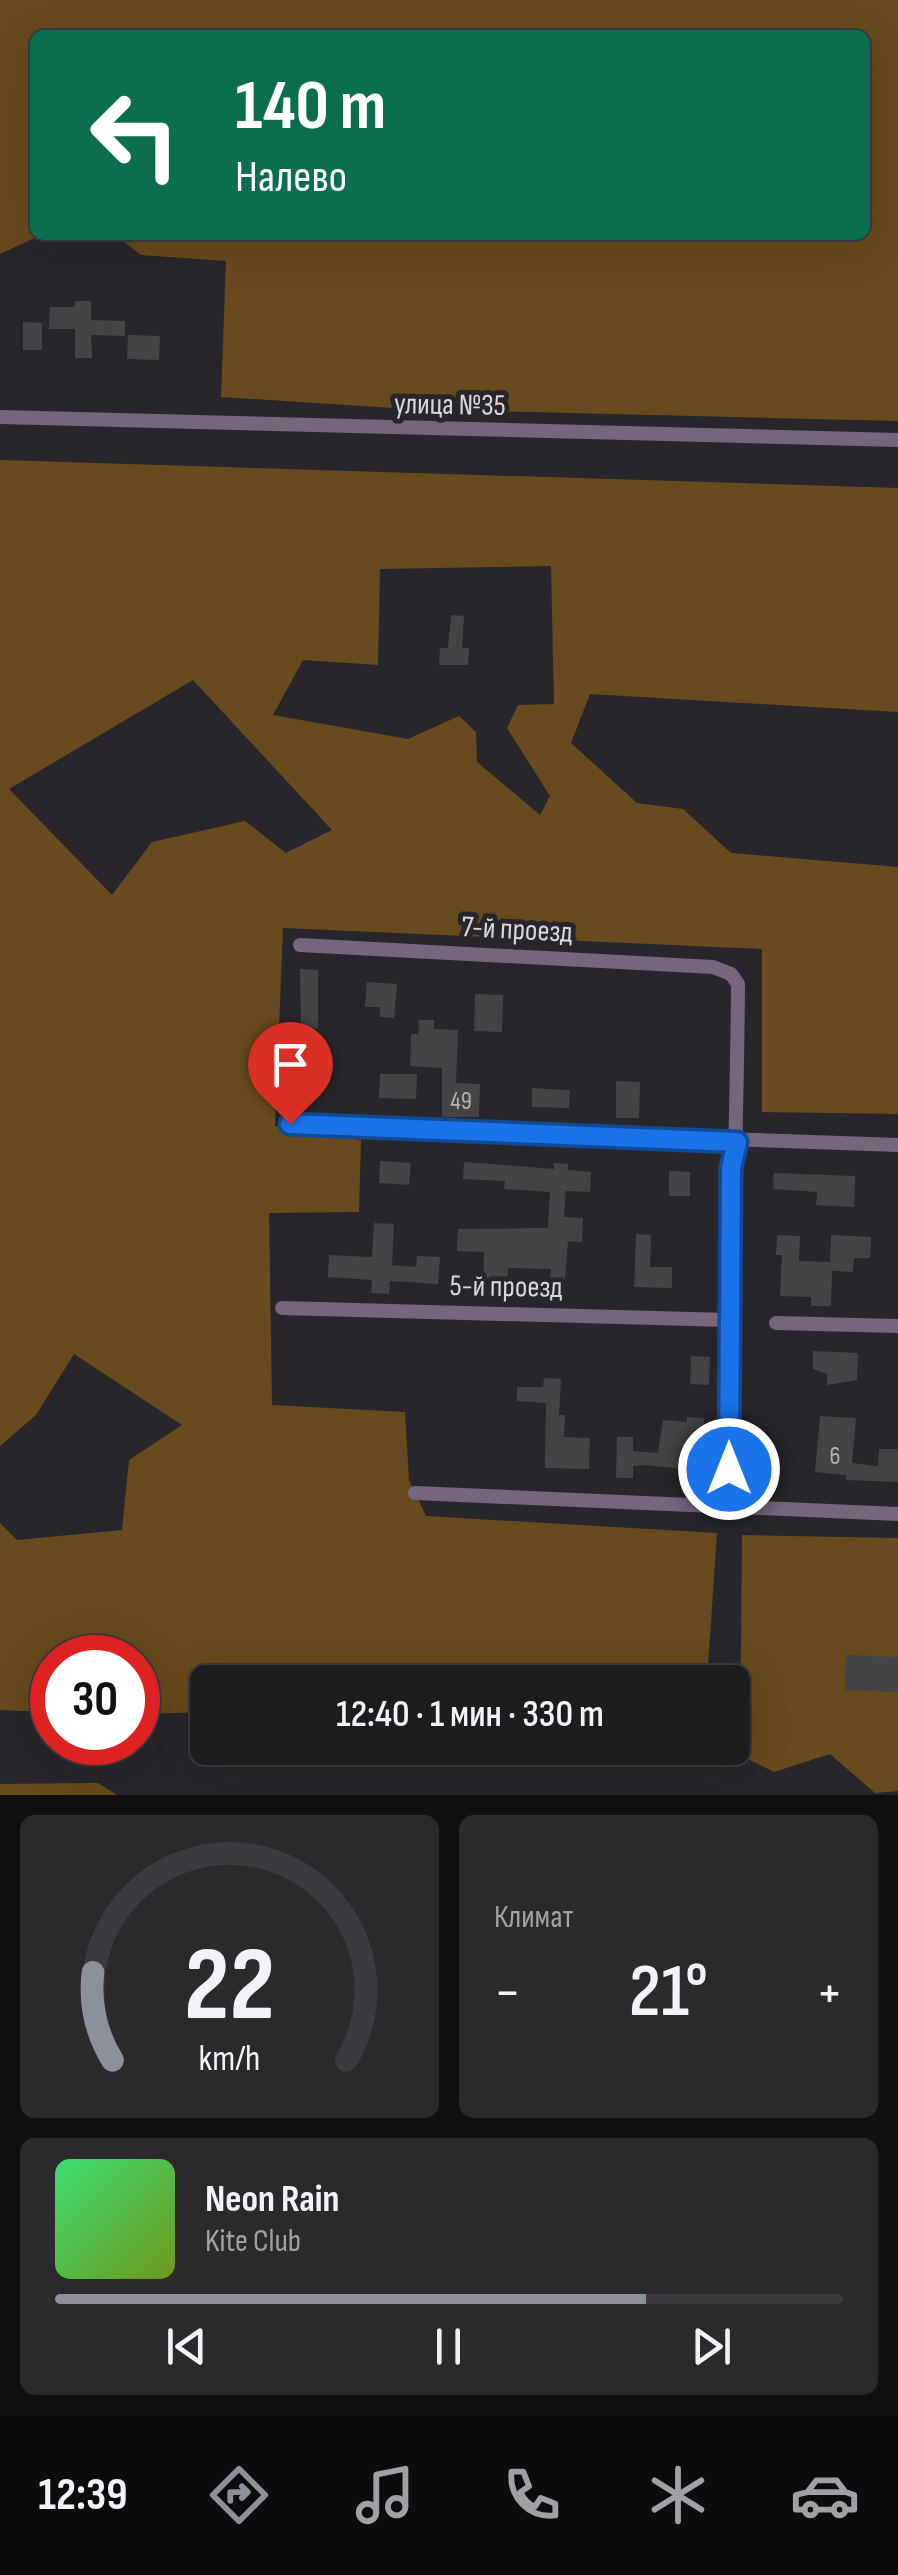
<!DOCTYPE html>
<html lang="ru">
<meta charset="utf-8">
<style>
:root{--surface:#1f1c20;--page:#2c292d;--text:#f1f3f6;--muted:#a1a1a5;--line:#3c3a3e;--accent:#8c9099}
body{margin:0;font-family:"Sofia Sans Condensed",sans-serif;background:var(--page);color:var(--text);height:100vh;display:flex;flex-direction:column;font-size:38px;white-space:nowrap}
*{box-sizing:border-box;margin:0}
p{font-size:32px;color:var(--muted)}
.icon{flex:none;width:55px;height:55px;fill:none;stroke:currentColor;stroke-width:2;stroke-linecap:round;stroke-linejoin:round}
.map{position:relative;height:1795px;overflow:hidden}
.side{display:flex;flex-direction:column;gap:20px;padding:20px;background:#110f12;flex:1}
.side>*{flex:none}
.banner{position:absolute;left:30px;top:30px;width:840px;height:210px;border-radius:15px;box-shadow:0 10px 40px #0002,0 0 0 2px var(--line);background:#0b6e4f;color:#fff;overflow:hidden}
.speed{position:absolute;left:30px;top:1635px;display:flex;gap:20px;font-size:50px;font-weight:700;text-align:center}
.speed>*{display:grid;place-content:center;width:130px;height:130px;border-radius:50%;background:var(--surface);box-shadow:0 10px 40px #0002,0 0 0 2px var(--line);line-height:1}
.speed .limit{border:15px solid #d22;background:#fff;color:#111}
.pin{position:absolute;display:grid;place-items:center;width:85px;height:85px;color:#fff;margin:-102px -42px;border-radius:50% 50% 50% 0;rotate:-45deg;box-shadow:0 0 10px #0007}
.pin .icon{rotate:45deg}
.me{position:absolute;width:110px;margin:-55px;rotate:0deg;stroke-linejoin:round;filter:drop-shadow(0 0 8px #0008)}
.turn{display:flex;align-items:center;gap:35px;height:210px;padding:0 40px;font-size:45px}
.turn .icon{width:130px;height:130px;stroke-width:2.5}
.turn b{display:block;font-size:70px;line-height:85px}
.big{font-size:75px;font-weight:600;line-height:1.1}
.side .card{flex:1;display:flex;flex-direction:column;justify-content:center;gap:15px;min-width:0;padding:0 35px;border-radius:15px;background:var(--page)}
.side .dial{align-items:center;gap:0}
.dial svg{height:260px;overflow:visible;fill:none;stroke:var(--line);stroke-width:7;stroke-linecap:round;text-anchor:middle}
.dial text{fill:var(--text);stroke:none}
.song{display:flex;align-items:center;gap:30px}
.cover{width:120px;height:120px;border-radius:15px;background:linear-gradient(135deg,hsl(140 70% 55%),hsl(80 70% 35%))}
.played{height:10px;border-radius:5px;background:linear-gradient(90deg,var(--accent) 75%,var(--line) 75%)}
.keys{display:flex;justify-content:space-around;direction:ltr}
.heat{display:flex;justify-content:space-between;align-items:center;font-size:55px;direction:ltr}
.side .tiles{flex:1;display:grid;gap:20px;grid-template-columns:1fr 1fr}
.card:last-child{grid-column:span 2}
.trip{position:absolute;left:190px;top:1665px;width:560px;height:100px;border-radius:15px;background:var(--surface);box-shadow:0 10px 40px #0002,0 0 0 2px var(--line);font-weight:600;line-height:100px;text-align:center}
.tab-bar{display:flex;height:160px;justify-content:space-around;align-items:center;background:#0c0b0d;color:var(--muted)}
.tab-bar .icon{width:70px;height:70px}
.tab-bar .selected{color:var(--accent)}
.tab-bar b{font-size:45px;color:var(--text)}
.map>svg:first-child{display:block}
.green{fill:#674a1d;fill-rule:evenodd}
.building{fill:#464347}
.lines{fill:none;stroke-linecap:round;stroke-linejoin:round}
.street{stroke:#75657d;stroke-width:14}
.route-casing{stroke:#114b97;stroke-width:25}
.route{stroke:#1a73e8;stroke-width:18}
.labels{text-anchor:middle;stroke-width:10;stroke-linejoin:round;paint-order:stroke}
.number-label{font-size:25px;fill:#b4b2b5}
.street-label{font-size:30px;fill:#d9d7da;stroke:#29262b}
</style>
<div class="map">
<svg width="898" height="1795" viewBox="0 0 898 1795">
<rect width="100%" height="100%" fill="#29262b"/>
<path class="green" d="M0,0H898V421L408,409L221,397L226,261L141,255L115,235H865V35H35V235H41L0,254Z
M0,460L898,488V712L590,694L571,743L637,803L683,809L731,853L898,867V1114L762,1112V949L283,928L275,1126L361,1140L359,1212L269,1213L272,1405L405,1412L409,1480L426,1516L717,1533L707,1682H208L207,1712L138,1714V1658H52V1712L0,1710V1523L17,1540L122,1530L129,1460L182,1425L74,1354L36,1415L0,1446ZM551,566L554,704L518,705L507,728L550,796L540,815L477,762L476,732L459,716L408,739L273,715L303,660L378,665L380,569ZM193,680L332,830L286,853L245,821L152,842L112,895L9,789Z
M742,1535L898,1538V1791L875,1793L830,1754L774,1772L740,1755Z
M98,1783L117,1795H0V1784Z"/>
<path class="building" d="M75,301H91V320L125,321V336L91,335L92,358H75V329H49L50,307H75Z
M23,322L42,323V350H23Z
M128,335L160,336L159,360L127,359Z
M451,615L464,616L462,648H469L468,665H439L440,648H448Z
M300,969L318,970V1029L301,1027Z
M367,982L397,984L394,1018L380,1017V1007H365Z
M475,994L503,995L502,1032L474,1031Z
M419,1020H434V1029L458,1030L456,1083L480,1084L479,1117H442V1068L410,1066L411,1034H418Z
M380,1074H417L416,1099L379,1098Z
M616,1081L640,1082L639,1118H616Z
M532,1088L570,1090L569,1108L532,1107Z
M380,1161L411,1163L409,1185L379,1183Z
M464,1162L554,1169V1163L568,1164V1170L591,1172L590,1192L566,1191L564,1217L583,1218L582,1242L568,1241L565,1281L550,1280L551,1269L508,1268L507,1290L483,1289L484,1252L457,1251L458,1229L548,1228L550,1192L504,1189L505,1181L463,1179Z
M669,1171L690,1172V1196H669Z
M774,1173L855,1176L854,1207L816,1205L817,1192L773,1189Z
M374,1223L394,1224L392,1265L416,1267L417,1256L440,1257L438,1284L390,1281L389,1294L371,1293L372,1280L328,1277L329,1255L372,1257Z
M636,1234L651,1235L650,1267H672V1288L634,1287Z
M777,1235L800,1236L799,1261L830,1262L831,1235L871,1237L870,1258H854L853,1272L832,1271L831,1306H811V1297L780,1296L782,1255H776Z
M813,1351L858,1353L857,1380L827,1385V1374L813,1369Z
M691,1356L710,1357L709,1385L690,1384Z
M544,1378L561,1379L559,1415H565L564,1437L590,1438L589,1469L545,1468L546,1403L517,1401V1387H543Z
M820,1416L856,1418L852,1463L878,1466L879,1449H898V1482L846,1480V1475L815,1472Z
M687,1417L704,1418L703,1471L646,1465L633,1466V1478H616L617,1437H633V1451L658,1453L663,1420L687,1422Z
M846,1655L898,1657V1692L845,1690Z"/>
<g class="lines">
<path class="street" d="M0,417L898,440
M300,945L713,967L731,974L738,984C737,1158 728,1331 729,1506
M291,1124L898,1145
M282,1308L728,1320
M776,1323L898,1326
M415,1493L898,1514"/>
</g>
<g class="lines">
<defs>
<path id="route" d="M290,1124L737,1142L731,1168L729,1469"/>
</defs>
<use href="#route" class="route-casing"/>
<use href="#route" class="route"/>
</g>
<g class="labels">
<g class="number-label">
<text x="461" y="1109">49</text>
<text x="835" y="1464">6</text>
</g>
<g class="street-label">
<text transform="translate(450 404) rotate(1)" y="10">улица №35</text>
<text transform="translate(517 929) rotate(3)" y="10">7-й проезд</text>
<text transform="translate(506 1286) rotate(1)" y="10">5-й проезд</text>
</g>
</g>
</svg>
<div class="speed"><div class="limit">30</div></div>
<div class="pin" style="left:290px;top:1124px;background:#d93025"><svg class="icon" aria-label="arrive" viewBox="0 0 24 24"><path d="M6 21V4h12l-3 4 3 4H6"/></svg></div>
<svg class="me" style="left:729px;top:1469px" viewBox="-20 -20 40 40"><circle r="17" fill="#1a73e8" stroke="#fff" stroke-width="3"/><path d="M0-11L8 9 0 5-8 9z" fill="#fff"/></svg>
<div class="trip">12:40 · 1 мин · 330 m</div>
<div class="banner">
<div class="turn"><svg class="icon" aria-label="left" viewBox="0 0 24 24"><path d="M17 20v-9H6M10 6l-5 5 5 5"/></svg><div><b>140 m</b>Налево</div></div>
</div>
</div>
<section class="side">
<div class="tiles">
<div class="card dial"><svg viewBox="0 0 100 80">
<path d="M14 69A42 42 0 1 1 86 69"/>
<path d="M14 69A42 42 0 0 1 8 42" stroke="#8c9099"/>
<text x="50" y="56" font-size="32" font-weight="700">22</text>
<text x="50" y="72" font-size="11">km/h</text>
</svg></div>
<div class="card"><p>Климат</p>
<div class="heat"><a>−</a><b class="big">21°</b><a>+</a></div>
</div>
<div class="card">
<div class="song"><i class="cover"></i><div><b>Neon Rain</b><p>Kite Club</p></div></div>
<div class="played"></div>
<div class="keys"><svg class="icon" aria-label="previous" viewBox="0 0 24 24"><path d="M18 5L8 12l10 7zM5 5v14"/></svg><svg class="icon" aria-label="pause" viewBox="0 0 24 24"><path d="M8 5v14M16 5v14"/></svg><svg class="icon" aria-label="next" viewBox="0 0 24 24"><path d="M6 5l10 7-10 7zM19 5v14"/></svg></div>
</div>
</div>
</section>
<nav class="tab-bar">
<b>12:39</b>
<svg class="icon selected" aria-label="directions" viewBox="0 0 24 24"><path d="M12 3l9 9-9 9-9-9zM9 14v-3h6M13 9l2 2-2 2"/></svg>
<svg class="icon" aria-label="music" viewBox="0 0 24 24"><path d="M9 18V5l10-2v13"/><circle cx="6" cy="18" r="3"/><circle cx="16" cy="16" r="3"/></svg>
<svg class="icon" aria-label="phone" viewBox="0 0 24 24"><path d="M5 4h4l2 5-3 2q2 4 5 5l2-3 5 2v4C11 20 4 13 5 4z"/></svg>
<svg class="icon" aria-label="climate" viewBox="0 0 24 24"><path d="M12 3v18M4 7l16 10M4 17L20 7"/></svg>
<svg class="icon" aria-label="car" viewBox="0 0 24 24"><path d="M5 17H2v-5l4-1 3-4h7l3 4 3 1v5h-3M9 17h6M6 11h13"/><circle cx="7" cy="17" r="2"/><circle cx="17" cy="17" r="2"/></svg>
</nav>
